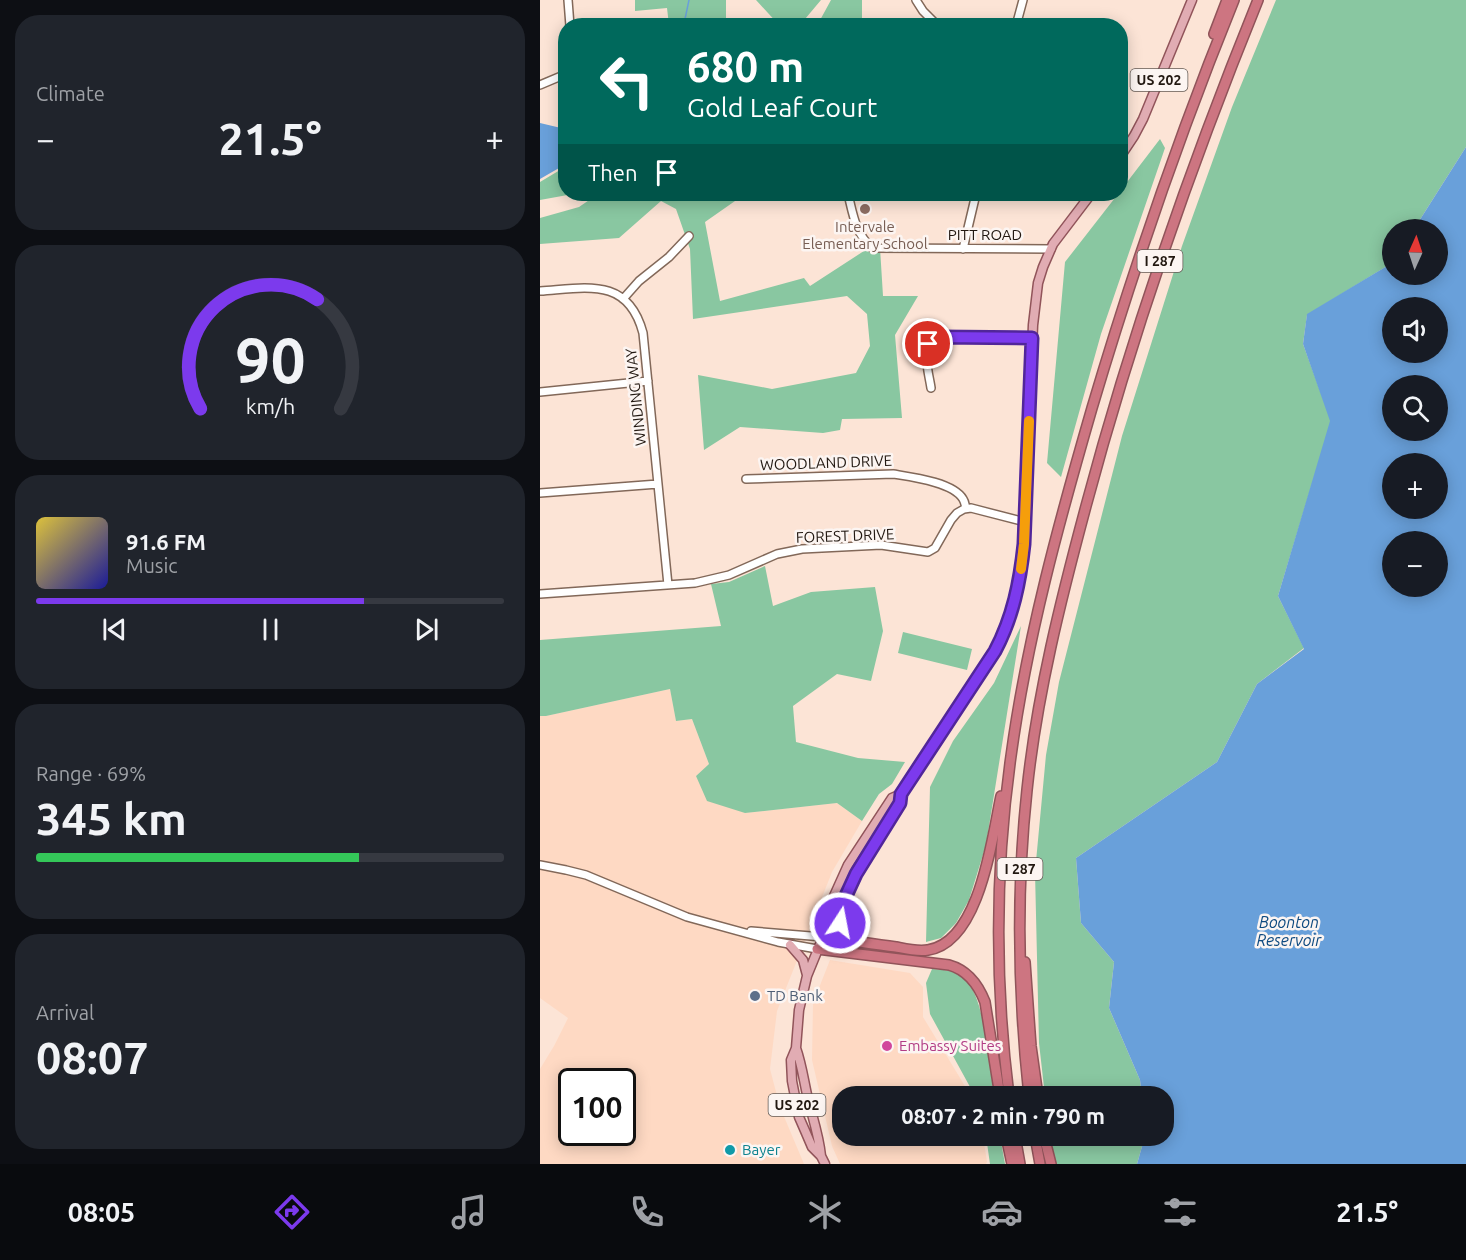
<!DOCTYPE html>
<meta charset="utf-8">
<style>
:root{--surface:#171b24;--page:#20242c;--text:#f1f3f6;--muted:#9ea1a6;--line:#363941;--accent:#7c3aed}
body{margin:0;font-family:Ubuntu,sans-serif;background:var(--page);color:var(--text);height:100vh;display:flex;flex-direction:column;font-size:22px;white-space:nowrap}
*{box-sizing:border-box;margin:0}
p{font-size:20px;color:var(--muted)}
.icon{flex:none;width:33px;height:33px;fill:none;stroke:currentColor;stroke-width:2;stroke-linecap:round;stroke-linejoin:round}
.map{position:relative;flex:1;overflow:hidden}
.panel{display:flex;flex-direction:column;gap:15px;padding:15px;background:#0d0f14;width:540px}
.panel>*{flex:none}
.guide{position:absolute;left:18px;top:18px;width:570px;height:183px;border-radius:24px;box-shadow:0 3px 15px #0003;background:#00695c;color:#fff;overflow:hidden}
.needle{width:39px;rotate:3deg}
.tools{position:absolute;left:842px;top:219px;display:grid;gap:12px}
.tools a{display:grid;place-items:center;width:66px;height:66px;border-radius:50%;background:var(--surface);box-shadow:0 3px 15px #0003;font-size:30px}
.speed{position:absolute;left:18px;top:1068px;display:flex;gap:12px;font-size:30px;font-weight:700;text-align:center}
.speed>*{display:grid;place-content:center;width:78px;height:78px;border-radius:50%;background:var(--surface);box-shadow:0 3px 15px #0003;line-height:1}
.speed .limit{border:3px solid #111;border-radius:9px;background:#fff;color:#111}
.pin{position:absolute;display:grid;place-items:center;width:51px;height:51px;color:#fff;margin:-26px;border:3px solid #fff;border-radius:50%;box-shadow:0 2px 6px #0007}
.me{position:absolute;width:66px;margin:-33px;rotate:11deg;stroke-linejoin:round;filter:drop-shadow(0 0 4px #0008)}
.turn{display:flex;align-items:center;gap:21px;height:126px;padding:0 30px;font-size:27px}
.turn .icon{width:78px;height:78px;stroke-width:2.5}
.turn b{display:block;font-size:42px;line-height:51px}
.then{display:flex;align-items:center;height:57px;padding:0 30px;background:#0003;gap:12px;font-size:22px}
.big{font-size:45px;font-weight:700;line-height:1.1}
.panel .tile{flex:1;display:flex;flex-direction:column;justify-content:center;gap:9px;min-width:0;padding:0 21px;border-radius:24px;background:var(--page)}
.panel .dial{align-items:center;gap:0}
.dial svg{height:156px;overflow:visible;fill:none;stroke:var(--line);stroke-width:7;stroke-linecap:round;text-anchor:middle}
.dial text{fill:var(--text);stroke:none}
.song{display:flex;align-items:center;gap:18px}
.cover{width:72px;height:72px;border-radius:9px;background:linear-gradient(135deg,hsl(50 70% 55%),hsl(240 70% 35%))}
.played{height:6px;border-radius:3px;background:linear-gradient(90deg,var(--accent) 70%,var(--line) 70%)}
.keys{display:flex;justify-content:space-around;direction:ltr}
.heat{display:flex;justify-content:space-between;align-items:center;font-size:33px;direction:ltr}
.charge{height:9px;border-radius:4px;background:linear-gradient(90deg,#34c759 69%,var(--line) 0)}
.trip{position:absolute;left:292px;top:1086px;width:342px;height:60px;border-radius:24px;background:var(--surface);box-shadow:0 3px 15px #0003;font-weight:700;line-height:60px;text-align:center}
.tabs{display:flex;height:96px;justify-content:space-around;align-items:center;background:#090b0e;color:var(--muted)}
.tabs .icon{width:42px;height:42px}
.tabs .active{color:var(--accent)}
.tabs b{font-size:27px;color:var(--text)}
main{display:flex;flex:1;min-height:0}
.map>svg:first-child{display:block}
.built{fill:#fed9c3;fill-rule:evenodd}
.green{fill:#89c7a1}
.water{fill:#69a0da;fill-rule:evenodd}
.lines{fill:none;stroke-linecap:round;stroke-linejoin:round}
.stream{stroke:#69a0da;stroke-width:1.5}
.minor-casing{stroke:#826859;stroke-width:10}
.major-casing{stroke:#91545a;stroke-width:11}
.highway-casing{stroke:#91545a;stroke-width:12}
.minor{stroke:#fff;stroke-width:7}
.major{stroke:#e1acb3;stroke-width:8}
.highway{stroke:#cd7581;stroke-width:9}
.route-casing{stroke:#51269a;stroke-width:15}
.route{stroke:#7c3aed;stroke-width:10}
.slow{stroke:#f59e0b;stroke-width:10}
.education-dot{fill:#8d6e63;stroke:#fcf5f2;stroke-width:2}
.service-dot{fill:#5c6f8a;stroke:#fcf5f2;stroke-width:2}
.hotel-dot{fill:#d1479c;stroke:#fcf5f2;stroke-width:2}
.culture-dot{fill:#0f9aa8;stroke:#fcf5f2;stroke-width:2}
.labels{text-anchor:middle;stroke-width:5;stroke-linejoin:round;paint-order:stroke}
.shield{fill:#fcf5f2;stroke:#635a54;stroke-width:1.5}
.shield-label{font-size:14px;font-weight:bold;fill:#221811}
.education-label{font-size:15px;fill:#785e54;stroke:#fcf5f2}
.street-label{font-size:15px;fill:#221811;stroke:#fcf5f2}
.service-label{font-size:15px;fill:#4e5e75;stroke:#fcf5f2;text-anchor:start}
.hotel-label{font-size:15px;fill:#b23c85;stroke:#fcf5f2;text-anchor:start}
.culture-label{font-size:15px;fill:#0d838f;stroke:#fcf5f2;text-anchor:start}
.water-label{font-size:16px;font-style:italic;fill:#0e4a80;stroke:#fcf5f2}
</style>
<main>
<section class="panel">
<div class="tile"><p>Climate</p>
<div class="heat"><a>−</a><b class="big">21.5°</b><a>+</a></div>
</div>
<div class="tile dial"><svg viewBox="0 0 100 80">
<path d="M14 69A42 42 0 1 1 86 69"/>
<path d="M14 69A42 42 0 0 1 74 13" stroke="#7c3aed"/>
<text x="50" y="56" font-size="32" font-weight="700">90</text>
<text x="50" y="72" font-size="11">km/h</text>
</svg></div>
<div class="tile">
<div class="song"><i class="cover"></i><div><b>91.6 FM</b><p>Music</p></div></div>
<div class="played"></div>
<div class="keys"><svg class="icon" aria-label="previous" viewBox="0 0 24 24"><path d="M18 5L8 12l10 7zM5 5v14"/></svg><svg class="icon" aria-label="pause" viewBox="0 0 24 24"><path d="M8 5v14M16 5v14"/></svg><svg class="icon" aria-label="next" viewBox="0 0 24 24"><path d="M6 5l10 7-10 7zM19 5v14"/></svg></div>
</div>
<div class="tile"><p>Range · 69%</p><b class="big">345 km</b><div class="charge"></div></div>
<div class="tile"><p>Arrival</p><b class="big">08:07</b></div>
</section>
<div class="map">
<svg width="926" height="1164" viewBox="0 0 926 1164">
<rect width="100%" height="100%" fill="#fce4d6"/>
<path class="built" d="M130,689L136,721L152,719L169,764L156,776L205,813L297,803L322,821L292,872L237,1011L230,1069L240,1107L264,1164H0V1069L14,1046L28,1018L0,998V716H6ZM32,1082H82V1132H32Z
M290,960L370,973L383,987V1017L431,1096H303V1136H443L447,1162L446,1164H300L292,1146L272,1060L273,1003Z"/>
<path class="green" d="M95,0H186V25H129L127,8L95,11Z
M216,0H281L260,25L240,26Z
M291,0H322V21L332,25H274L276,22H279Z
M736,0H926V147L874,229L852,230V263L767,315L763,344L791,421L738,596L764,648L717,684L677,762L536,858L541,923L574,962L569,1008L600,1080L602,1096H505L499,1043L495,872L506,755L519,682L582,436L642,246L692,107Z
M620,139L625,148L561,334L521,477L507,463L525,262L578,194H580L581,190Z
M25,167L26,194H33L0,200V182Z
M58,194H205L165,222L180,301L264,278L270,286L327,249L340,248L343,296H378L355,335L362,418L302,419L300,430L283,433L200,427L164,450L158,375L232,389L316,373L330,346L327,314L307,296L153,319L150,249L136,209L121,201L79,238L0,244V218L39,207Z
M225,566L233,606L271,592L335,587L343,631L331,681L297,674L253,706L256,742L318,758L365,762L352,784L339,794L322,821L297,803L205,813L167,801L156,776L169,764L152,719L136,721L130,689L6,716H0V640L181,626L171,584L189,582Z
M481,626L446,845L429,900L416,923L401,938L386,942L390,787L413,741L454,683Z
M363,632L432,649L427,670L358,653Z
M392,969C404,970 417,970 426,980C445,999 450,1068 454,1096H435L390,1014L386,983Z
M446,1136H460L465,1164H450Z
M510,1136H605L597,1164H516Z"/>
<path class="water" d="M0,123L21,128L25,127L26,164L0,179Z
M926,147V1164H597L605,1136H624V1096H602L600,1080L569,1008L574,962L541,923L536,858L677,762L717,684L764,649L738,596L790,421L763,344L767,314L852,263V274H897V230L874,229ZM852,308H897V352H852ZM852,386H897V430H852ZM852,464H897V508H852ZM852,542H897V586H852Z"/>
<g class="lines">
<path class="stream" d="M145,26V19L149,0"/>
<defs>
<path id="minor" d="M28,0L30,26
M376,0L383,11L398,26
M476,26L483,0
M0,85L26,74
M308,194C313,214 315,233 332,248L511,249
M423,249L436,194
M0,291C45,288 88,276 103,333L128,585
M83,299L99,281L129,257L149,236
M391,388C389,373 379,344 398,337H492
M0,392L108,381
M206,479L353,474C371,477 413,482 423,499C425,502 425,505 426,508
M0,493L118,484
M0,594L155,583L189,575L237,554L262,549L341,545L388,552L395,548L411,520L417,513L424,509L431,508L485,522
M0,865L26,870L46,875L147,917L238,942L277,949
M211,931L283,937"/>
<path id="major" d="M580,157L594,136L603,119L652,0
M285,929L290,905L308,865L352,798L361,794
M250,945L263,960L267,975
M256,1048C262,1065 264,1082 268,1099C273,1119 279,1136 281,1156
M285,1164L281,1156L272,1147L266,1133L259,1117L252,1081L251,1060L256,1048L259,1010L267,976L283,937L299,911L316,874L360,803L361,794L455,651L463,636L473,609L478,586L484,544L493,325L498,283L503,267L513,244L551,194"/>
<path id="highway" d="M674,34L687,0
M299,911C299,925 303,933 316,940
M283,937C307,940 332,944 356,947C366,949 378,952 388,950C440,942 452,838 461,796
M277,949L409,965C427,970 438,984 445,1002L460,1096
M485,962L491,1046L498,1096
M469,1096C455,984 455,869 471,756C487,638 519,522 552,408C593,270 640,133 694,0
M489,1096C478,994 476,892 487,790C497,694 521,599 546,506C592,334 651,165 718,0
M466,1136L472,1164
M475,1136L480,1164
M495,1136L500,1164
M504,1136L511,1164"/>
</defs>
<use href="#minor" class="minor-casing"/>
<use href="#major" class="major-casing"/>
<use href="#highway" class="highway-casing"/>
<use href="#minor" class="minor"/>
<use href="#major" class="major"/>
<use href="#highway" class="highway"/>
</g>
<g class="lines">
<defs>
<path id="route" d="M300,923L299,911L316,874L360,803L361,794L455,651C473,617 480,582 484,544L492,338L398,337L390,340L388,344"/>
</defs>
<use href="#route" class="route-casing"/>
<use href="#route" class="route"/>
<path class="slow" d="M481,569L484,544L489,421"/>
</g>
<circle class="education-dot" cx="325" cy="209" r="6"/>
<circle class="service-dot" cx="215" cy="996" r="6"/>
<circle class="hotel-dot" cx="347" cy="1046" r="6"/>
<circle class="culture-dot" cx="190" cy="1150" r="6"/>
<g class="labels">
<g class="shield">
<rect x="590.5" y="69" width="57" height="22" rx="4.5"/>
<rect x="597.5" y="250" width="45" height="22" rx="4.5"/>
<rect x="457.5" y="858" width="45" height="22" rx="4.5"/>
<rect x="228.5" y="1094" width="57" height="22" rx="4.5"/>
</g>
<g class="shield-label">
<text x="619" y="85">US 202</text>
<text x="620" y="266">I 287</text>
<text x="480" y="874">I 287</text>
<text x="257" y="1110">US 202</text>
</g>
<g class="education-label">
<text x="325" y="232">Intervale<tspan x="325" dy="17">Elementary School</tspan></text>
</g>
<g class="street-label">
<text x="445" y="240">PITT ROAD</text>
<text transform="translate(96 397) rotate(-96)" y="5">WINDING WAY</text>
<text transform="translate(286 463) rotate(-2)" y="5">WOODLAND DRIVE</text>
<text transform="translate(305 536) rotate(-2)" y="5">FOREST DRIVE</text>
</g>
<g class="service-label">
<text x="227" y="1001">TD Bank</text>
</g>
<g class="hotel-label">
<text x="359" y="1051">Embassy Suites</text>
</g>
<g class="culture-label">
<text x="202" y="1155">Bayer</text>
</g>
<g class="water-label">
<text x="749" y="928">Boonton<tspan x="749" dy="18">Reservoir</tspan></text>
</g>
</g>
</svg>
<div class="tools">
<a><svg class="needle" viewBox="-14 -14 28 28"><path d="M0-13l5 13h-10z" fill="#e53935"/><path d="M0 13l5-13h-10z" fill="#9ea1a6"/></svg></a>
<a><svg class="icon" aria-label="sound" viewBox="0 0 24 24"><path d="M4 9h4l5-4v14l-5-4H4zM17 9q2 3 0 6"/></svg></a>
<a><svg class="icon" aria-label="search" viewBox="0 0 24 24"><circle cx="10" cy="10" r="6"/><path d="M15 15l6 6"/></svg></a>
<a>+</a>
<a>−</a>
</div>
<div class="speed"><div class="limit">100</div></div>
<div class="pin" style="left:388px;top:344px;background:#d93025"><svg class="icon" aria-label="arrive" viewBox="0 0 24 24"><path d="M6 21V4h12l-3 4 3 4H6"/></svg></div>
<svg class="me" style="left:300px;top:923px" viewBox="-20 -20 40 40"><circle r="17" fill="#7c3aed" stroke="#fff" stroke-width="3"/><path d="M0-11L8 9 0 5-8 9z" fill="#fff"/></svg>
<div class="trip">08:07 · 2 min · 790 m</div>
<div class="guide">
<div class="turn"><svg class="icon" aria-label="left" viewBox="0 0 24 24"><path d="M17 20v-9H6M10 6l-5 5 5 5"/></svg><div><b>680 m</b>Gold Leaf Court</div></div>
<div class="then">Then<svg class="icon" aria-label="arrive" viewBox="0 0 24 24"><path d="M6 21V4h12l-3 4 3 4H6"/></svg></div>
</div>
</div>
</main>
<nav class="tabs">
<b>08:05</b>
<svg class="icon active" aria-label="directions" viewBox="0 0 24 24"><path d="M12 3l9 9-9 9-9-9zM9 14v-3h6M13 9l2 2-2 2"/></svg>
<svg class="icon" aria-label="music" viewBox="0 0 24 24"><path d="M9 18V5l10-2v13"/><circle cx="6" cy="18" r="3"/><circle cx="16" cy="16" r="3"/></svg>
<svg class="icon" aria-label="phone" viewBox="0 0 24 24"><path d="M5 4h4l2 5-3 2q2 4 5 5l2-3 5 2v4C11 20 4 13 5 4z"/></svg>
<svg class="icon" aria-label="climate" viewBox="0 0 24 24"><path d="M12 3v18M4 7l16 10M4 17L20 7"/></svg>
<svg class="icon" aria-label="car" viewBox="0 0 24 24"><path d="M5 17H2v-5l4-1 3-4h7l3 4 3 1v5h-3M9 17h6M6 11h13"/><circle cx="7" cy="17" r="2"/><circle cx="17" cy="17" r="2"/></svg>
<svg class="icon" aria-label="filters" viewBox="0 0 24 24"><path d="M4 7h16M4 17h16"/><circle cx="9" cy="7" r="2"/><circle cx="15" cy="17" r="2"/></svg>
<b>21.5°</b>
</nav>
